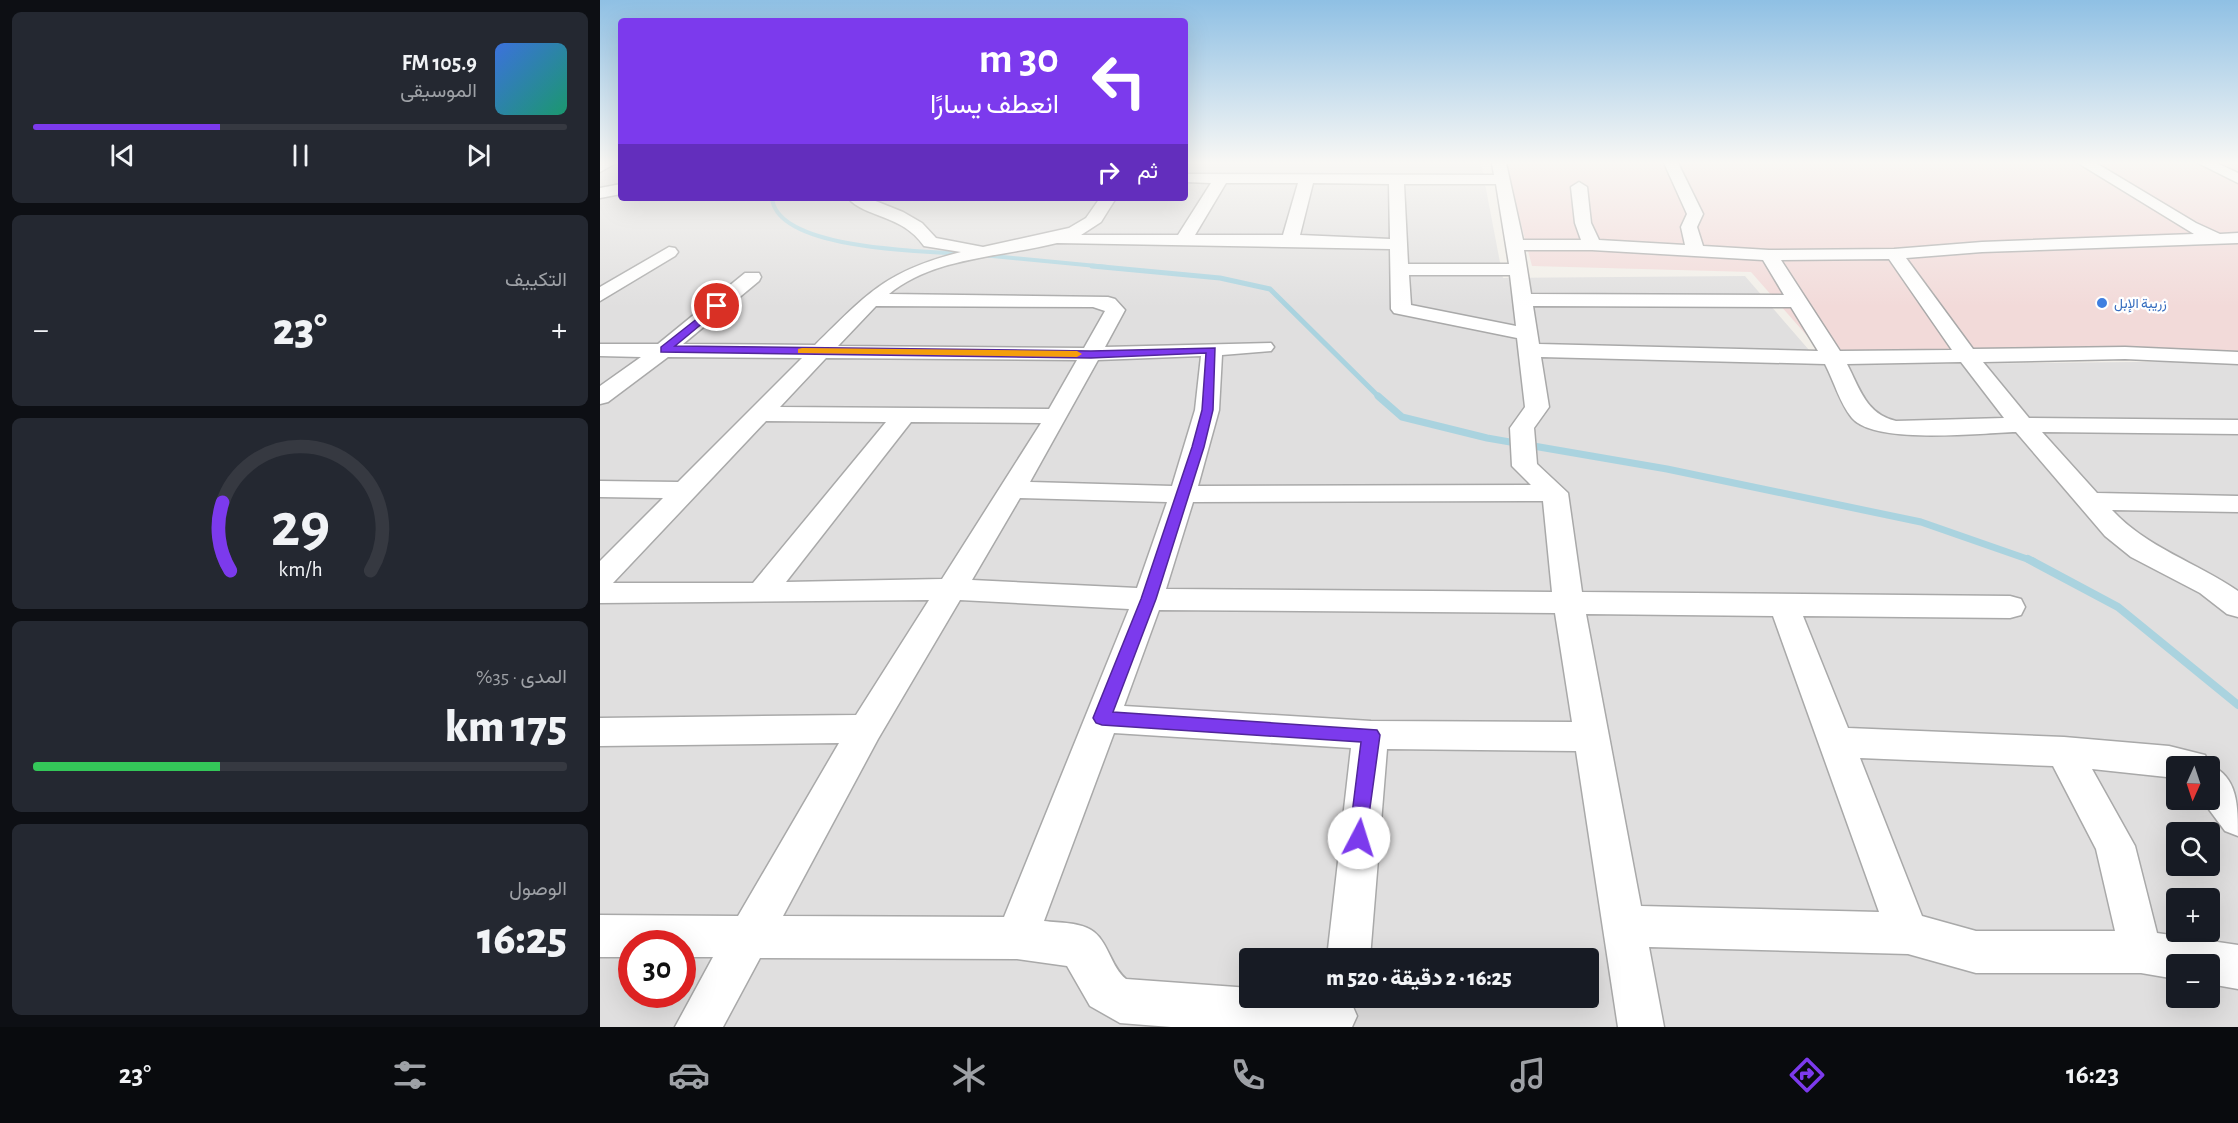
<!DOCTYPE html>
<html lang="ar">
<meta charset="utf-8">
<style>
:root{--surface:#171b24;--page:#242831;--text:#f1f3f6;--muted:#9ea1a6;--line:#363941;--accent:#7c3aed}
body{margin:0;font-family:"Alegreya Sans",Vazirmatn,sans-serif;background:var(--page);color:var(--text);direction:rtl;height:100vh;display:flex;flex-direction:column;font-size:22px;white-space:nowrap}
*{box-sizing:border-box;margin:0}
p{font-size:20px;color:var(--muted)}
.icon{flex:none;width:33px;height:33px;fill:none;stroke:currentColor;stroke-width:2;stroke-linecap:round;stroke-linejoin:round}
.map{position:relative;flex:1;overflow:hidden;direction:ltr}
.panel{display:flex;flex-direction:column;gap:12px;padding:12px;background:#0d0f14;width:600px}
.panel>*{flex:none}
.banner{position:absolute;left:18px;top:18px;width:570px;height:183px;border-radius:6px;box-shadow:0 6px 24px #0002;direction:rtl;background:#7c3aed;color:#fff;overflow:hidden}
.needle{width:39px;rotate:183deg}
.fabs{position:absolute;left:1566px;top:756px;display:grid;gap:12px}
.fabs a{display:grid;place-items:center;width:54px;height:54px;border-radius:6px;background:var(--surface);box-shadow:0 6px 24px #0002;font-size:30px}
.speed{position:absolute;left:18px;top:930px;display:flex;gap:12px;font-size:30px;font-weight:700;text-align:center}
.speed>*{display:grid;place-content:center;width:78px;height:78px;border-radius:50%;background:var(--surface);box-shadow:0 6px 24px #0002;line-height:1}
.speed .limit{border:9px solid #d22;background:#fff;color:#111}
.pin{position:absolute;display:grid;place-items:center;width:51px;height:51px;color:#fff;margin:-26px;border:3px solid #fff;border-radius:50%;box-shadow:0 2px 6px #0007}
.me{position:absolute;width:66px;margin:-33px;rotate:5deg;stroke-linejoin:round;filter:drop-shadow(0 0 4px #0008)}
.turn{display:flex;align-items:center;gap:21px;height:126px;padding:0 30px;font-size:27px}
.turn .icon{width:78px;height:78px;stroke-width:2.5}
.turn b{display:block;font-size:42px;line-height:51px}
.then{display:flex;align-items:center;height:57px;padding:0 30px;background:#0003;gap:12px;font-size:22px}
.big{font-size:45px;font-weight:800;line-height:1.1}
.panel .tile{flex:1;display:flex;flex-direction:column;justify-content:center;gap:9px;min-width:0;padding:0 21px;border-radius:9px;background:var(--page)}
.panel .dial{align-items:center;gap:0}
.dial svg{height:156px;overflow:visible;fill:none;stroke:var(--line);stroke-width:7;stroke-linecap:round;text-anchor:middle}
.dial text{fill:var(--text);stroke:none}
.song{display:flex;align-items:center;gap:18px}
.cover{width:72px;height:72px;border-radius:9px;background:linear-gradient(135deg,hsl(220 70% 55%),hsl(160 70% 35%))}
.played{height:6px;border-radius:3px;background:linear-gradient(90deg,var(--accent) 35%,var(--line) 35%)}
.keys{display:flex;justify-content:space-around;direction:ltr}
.heat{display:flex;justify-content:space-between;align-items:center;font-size:33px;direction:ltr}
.charge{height:9px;border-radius:4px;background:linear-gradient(90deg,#34c759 35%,var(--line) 0)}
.trip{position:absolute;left:639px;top:948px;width:360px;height:60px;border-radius:6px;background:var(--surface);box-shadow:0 6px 24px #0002;font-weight:800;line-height:60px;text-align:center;direction:rtl}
.dock{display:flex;height:96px;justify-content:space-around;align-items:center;background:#090b0e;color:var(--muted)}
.dock .icon{width:42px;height:42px}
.dock .current{color:var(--accent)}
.dock b{font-size:27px;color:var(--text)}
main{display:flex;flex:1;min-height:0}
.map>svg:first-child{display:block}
.residential{fill:#e0dfdf;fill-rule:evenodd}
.commercial{fill:#f2dad9}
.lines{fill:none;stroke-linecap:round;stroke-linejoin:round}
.stream-far3{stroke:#aad3df;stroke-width:4}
.stream-far2{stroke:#aad3df;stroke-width:5}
.stream-far1{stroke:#aad3df;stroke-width:7}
.stream{stroke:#aad3df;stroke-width:8}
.minor-casing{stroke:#a9a9a9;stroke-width:3}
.minor{fill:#fff;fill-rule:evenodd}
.route{fill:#7c3aed;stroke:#51269a;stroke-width:1.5}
.slow{fill:#f59e0b}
.shop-dot{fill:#3f7fe0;stroke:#fff;stroke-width:2}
.labels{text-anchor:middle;stroke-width:4.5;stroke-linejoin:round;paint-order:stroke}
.far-shop-label{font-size:14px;fill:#366cbe;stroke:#fff;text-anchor:start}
</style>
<main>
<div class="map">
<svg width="1638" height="1027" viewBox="0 0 1638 1027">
<rect width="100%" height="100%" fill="#f2efe9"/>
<path class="residential" d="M0,163H21V198H585V163H881L903,278L1145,276L1222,365L1638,361V1027H0ZM1576,766H1610V800H1576ZM1576,832H1610V866H1576ZM1576,898H1610V932H1576ZM32,944H82V994H32ZM650,958H988V998H650ZM1576,964H1610V998H1576Z"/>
<path class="commercial" d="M905,163H1638V356L1230,362L1151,272L932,266Z"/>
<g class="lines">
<path class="stream-far3" d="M172,198C177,250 324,251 365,254
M382,255L507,267"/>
<path class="stream-far2" d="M492,266L620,278L670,289L779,397"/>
<path class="stream-far1" d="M778,396L802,417L887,438L1067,469L1321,522L1433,561"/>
<path class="stream" d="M1428,559L1518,607L1638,705"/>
<defs>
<path id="minor" d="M0,163H16L0,172Z
M892,163H906L923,240H981L975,223L971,187L979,182L987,187L991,223L999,240L1085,245L1081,227L1087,214L1064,163H1078L1103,214L1097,227L1103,246L1169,250L1294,249L1382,242L1594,234L1478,163H1496L1596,223L1620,234L1638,233V243L1382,252L1306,258L1373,349L1525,347L1638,352V364L1525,359L1383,362L1429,418L1638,420V434L1442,432L1497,493L1638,496V512L1512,510C1547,548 1596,562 1638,591V617L1627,614L1600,593L1531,557L1505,536L1416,432C1380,433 1275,445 1252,418C1240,404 1234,381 1225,364L941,357L949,407L934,428L937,464L968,493L982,592L1410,596L1421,599L1425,607L1421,615L1410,618L1203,616L1248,728L1464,737L1569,746L1605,755L1610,765C1638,777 1638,806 1638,836L1625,831L1602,800H1610V766H1576V778L1492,769L1535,846L1557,933L1638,945V989L1610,984V964H1576V979L1541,973H1376L1308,954L1049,947L1064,1027H1018L976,751L787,749L770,958H727L751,748L514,733L444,921C459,923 482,922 494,932C509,944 511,967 526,979L650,988V998H744L750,1000L757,1016L752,1027H571L520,1023L490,1006L467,966L417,959L160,958L123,1027H75L113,957H82V944H32V957H0V915L138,916L239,743L0,746V718L256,715L329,600L0,603V561L63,498L0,497V481L78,482L202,358L68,357L8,402L0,404V386L41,357L0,356V344H58L145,273H159L161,277L159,281L83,344L215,345C268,293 286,271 361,252L324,246C302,214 265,218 248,198H268L303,212L322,223L336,238L383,247L469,228L486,218L500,198H516L501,222L481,235H578L611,183L585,182V174L894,175ZM626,183H698L683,235H595ZM713,183L789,184L790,239L700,235ZM804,184H896L909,264H808ZM457,243L790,249L791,309L794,313L917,338L925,407L910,428L912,466L931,485L598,486L619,410L622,355L671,351L674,347L671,343L505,347L525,310L515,299L508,297L289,294C334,257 402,257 457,243ZM924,250H992L1163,260L1184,295L931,294ZM1289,259L1352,350L1240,351L1181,260ZM809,275H910L916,326L811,305ZM276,306L493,307L505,311L484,348L238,346ZM933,306L1191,307L1218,351L939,344ZM601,356L595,410L572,486L430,482L498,360ZM226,358L477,360L449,409L180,407ZM1361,362L1404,418L1296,421C1266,414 1260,389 1247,364ZM166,421L286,422L153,583H13ZM311,422L441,423L342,579L186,582ZM420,498L567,502L537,588L372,580ZM943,501L952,592L566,589L593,502ZM360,600L529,609L404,917L183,916L278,739ZM559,610L955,613L972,722L771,721L524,706ZM986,614L1173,616L1279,912L1041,906ZM1260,758L1453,766L1496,849L1515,931H1376L1322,916Z
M1598,163H1617L1638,173V183Z
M21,184V194L0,198V188Z
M69,247L75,248L78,252L75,256L0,301V287Z"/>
</defs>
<use href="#minor" class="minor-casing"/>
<use href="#minor" class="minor"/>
</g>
<linearGradient id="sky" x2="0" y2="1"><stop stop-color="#8fc0e4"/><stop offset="0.53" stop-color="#f9f8f5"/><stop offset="1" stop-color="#f9f8f5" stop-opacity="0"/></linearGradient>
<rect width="1638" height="307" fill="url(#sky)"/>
<path class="route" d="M117,303L121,304V308L75,346L491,351L615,348L613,410L604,447L556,599L513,712L777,730L780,735L765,844L759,847L752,844L749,838L761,742L502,725L496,723L493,718L541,599L592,447L602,410L606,353L491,358L61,352V347Z"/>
<path class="slow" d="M202,348L477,351L482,354L477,357L198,353V349Z"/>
<circle class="shop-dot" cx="1502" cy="303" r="6"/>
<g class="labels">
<g class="far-shop-label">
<text x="1514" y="308">زريبة الإبل</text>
</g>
</g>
</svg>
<div class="fabs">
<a><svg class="needle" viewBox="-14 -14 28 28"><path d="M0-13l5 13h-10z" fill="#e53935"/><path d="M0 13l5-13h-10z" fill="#9ea1a6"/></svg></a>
<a><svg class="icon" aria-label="search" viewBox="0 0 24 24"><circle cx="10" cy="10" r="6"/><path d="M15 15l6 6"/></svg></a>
<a>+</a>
<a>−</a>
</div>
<div class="speed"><div class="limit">30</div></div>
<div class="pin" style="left:117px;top:306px;background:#d93025"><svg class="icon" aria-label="arrive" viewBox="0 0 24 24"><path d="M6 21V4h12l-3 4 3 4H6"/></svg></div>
<svg class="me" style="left:759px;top:838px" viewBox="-20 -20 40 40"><circle r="19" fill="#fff"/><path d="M0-13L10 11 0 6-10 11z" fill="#7c3aed"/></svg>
<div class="trip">16:25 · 2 دقيقة · 520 m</div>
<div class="banner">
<div class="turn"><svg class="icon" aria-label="left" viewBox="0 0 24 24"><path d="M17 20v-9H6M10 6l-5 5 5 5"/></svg><div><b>30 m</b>انعطف يسارًا</div></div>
<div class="then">ثم<svg class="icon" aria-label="right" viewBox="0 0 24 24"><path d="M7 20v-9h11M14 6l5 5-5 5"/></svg></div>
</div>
</div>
<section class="panel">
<div class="tile">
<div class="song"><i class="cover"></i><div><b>105.9 FM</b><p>الموسيقى</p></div></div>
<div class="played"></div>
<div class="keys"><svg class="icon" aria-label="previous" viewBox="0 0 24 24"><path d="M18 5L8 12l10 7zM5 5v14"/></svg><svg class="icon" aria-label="pause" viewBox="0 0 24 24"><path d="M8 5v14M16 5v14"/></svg><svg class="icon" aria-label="next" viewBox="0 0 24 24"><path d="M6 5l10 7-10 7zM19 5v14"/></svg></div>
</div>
<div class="tile"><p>التكييف</p>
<div class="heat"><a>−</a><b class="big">23°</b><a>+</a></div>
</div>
<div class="tile dial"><svg viewBox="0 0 100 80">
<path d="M14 69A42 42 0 1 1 86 69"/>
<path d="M14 69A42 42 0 0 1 10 34" stroke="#7c3aed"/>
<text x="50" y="56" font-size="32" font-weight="700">29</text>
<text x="50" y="72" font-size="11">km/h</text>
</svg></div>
<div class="tile"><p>المدى · 35%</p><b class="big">175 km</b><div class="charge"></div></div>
<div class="tile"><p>الوصول</p><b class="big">16:25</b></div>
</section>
</main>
<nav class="dock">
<b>16:23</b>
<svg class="icon current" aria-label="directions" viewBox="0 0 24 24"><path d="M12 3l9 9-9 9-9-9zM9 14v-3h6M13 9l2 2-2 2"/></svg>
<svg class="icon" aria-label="music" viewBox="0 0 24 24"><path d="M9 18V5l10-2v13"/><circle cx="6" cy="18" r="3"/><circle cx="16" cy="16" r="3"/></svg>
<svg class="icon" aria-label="phone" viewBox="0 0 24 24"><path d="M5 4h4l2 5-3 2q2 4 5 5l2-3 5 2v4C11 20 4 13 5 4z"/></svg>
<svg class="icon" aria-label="climate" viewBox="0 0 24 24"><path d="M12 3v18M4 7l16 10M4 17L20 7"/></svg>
<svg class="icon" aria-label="car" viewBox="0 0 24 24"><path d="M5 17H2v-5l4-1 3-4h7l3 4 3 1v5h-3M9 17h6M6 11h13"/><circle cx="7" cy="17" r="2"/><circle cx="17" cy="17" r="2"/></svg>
<svg class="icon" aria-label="filters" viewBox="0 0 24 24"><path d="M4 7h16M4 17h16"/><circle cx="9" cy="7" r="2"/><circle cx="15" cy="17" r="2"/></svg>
<b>23°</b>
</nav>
